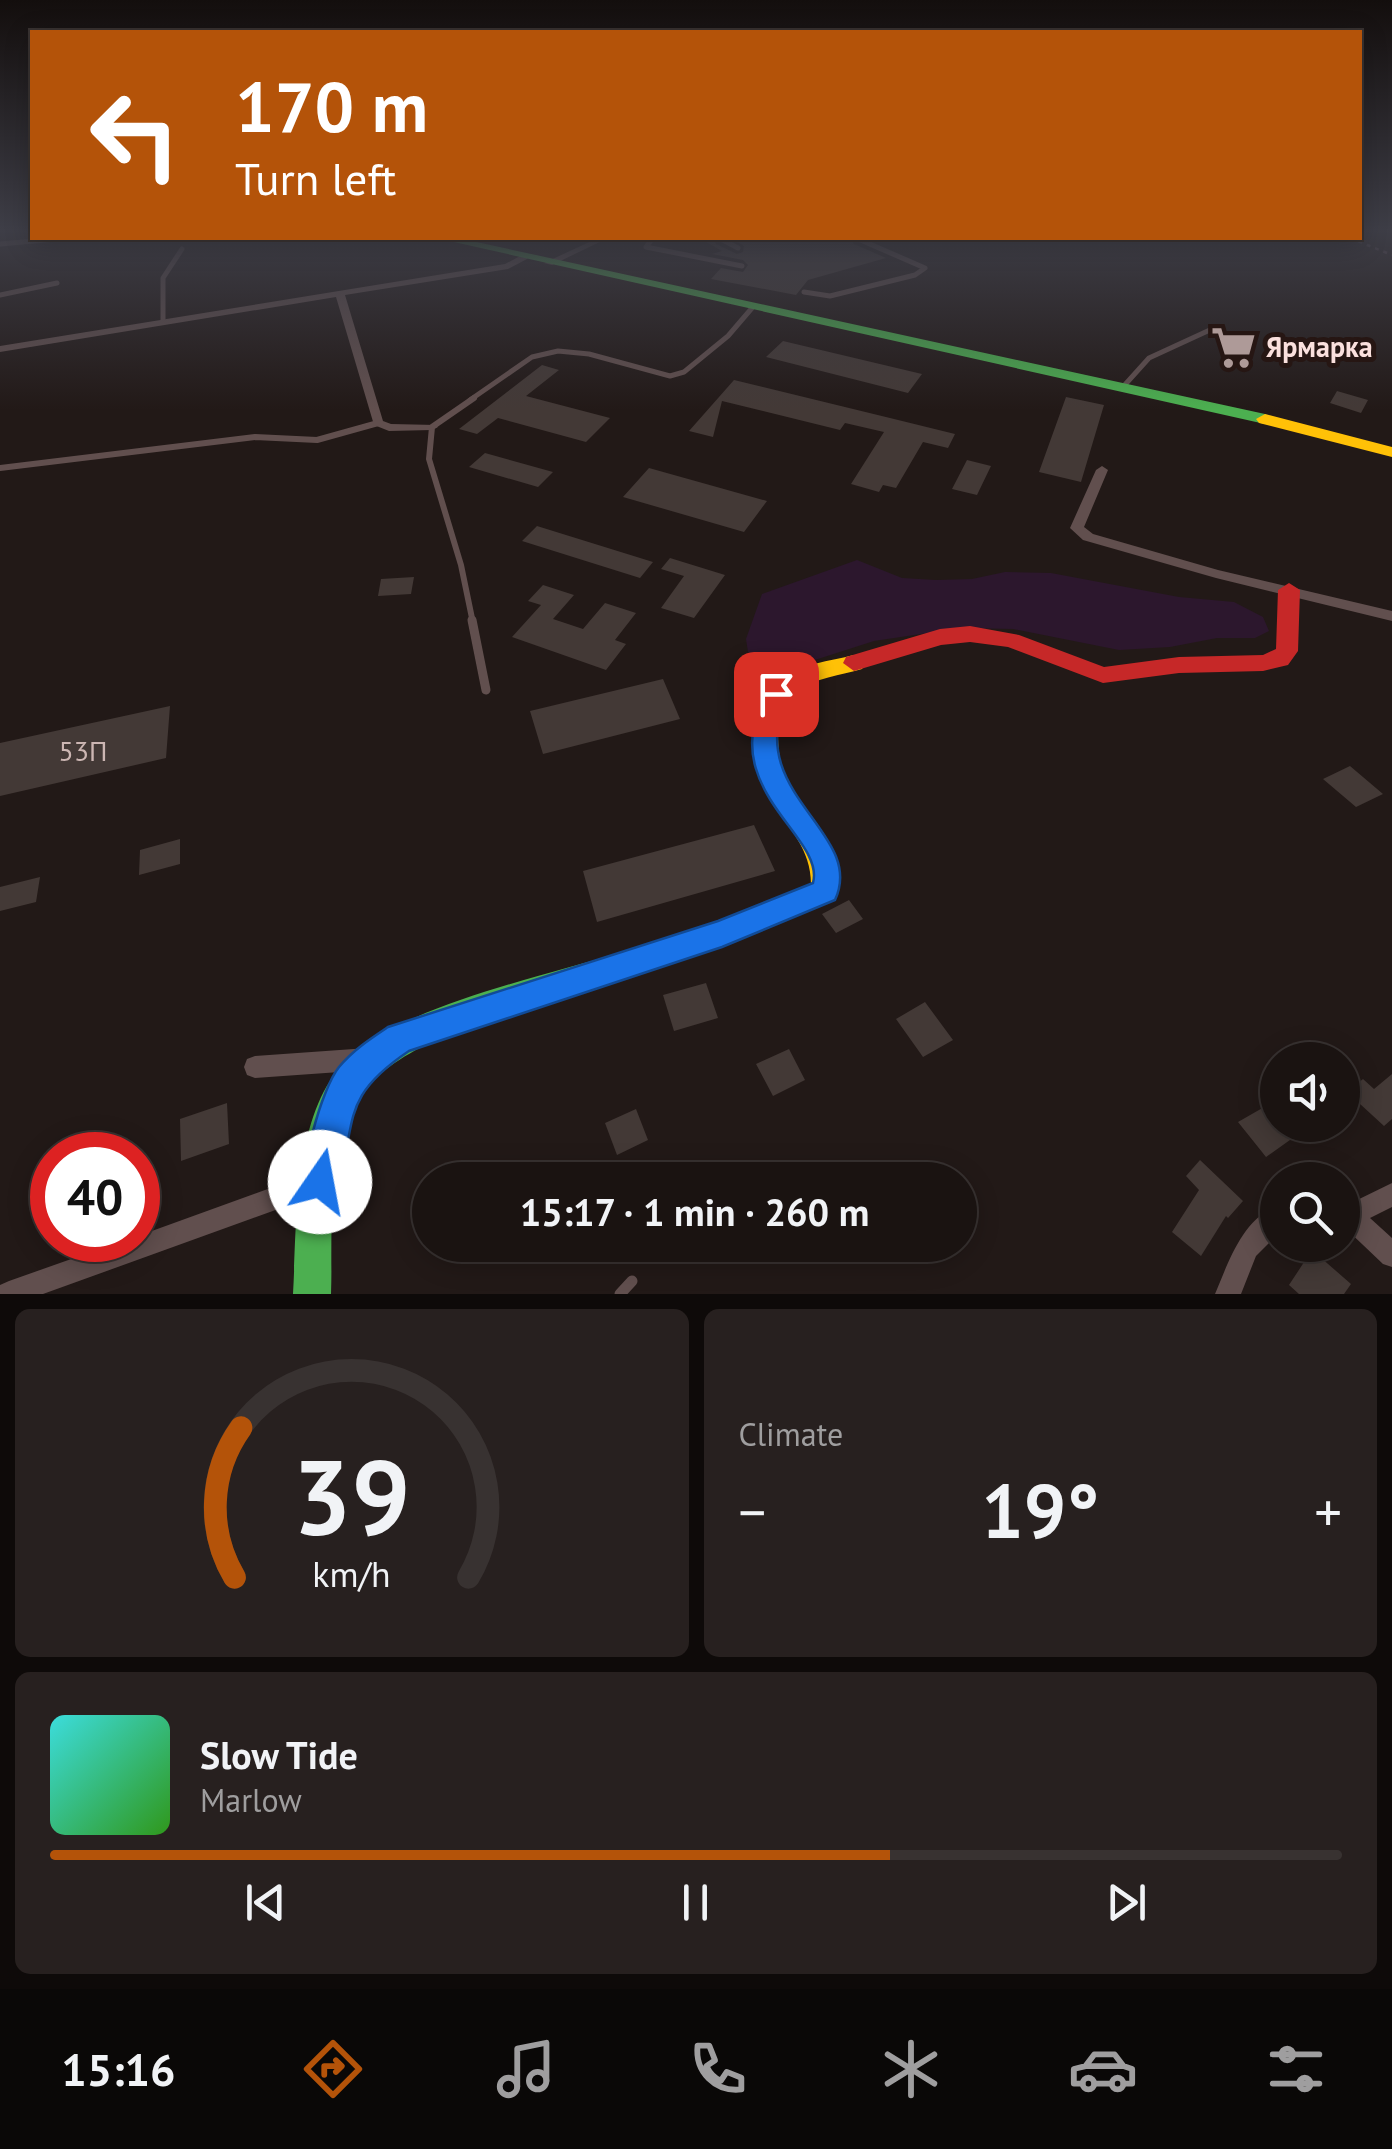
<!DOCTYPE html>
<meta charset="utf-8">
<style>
:root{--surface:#1a1311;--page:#27201f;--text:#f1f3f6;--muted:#9f9e9f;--line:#383231;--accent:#b45309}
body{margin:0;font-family:"PT Sans",sans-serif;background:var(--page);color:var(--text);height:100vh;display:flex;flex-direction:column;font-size:38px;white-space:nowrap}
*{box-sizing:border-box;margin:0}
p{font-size:32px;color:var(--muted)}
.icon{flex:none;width:55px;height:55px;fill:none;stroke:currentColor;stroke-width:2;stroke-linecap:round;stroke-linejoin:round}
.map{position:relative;height:1294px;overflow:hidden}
.details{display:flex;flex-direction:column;gap:15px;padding:15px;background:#0e0a09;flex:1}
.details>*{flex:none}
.hud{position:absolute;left:30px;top:30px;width:1332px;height:210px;border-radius:0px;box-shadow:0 5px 25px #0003,0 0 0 2px var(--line);background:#b45309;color:#fff;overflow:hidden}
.controls{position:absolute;left:1260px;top:1042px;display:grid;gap:20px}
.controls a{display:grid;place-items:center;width:100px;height:100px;border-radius:50%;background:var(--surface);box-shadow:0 5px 25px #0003,0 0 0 2px var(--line);font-size:50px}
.speed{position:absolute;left:30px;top:1132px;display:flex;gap:20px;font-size:50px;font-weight:700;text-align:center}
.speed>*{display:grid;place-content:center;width:130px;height:130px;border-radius:50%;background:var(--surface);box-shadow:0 5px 25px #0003,0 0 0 2px var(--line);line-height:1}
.speed .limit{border:15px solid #d22;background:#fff;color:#111}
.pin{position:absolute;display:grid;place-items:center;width:85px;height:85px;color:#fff;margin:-42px;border-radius:20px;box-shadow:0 5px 15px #0006}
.me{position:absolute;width:110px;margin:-55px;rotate:12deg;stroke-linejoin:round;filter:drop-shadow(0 0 8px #0008)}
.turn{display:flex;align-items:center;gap:35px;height:210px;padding:0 40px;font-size:45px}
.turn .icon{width:130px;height:130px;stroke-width:2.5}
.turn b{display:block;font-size:70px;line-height:85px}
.big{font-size:75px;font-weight:600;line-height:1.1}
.details .card{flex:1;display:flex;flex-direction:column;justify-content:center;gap:15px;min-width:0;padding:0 35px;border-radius:15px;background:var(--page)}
.details .dial{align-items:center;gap:0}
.dial svg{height:260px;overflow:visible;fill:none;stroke:var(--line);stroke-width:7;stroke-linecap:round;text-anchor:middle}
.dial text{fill:var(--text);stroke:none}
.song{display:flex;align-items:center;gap:30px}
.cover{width:120px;height:120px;border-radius:15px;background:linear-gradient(135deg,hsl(180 70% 55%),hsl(110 70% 35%))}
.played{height:10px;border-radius:5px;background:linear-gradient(90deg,var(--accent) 65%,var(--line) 65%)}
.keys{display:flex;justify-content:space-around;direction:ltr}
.heat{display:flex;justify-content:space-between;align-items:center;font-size:55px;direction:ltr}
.details .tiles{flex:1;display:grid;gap:15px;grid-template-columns:1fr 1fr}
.card:last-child{grid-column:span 2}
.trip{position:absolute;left:412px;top:1162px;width:565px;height:100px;border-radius:50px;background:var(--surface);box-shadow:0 5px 25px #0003,0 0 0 2px var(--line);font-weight:600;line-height:100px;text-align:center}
.menu{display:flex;height:160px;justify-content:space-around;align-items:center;background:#0a0807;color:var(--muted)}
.menu .icon{width:70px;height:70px}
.menu .active{color:var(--accent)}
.menu b{font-size:45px;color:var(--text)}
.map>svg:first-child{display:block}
.green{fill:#2c172d}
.building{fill:#433936}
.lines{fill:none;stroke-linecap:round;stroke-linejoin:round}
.path{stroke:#69525e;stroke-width:2.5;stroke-dasharray:4 5;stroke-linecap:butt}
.lane-far3{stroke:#614f4e;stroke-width:5}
.lane-far2{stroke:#614f4e;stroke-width:6}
.lane-far1{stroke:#614f4e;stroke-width:9}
.lane{stroke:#614f4e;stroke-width:11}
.street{fill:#614f4e;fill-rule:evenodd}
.fast{fill:#4caf50;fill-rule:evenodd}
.slow{fill:#ffc107;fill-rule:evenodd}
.jam{fill:#c62828;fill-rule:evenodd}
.route{fill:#1a73e8;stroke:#114b97;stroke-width:2.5}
.labels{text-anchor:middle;stroke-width:10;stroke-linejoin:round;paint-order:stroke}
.far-poi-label{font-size:28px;font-weight:bold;fill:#fae0dd;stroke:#261613;text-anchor:start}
.number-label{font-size:28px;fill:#ccb6b3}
</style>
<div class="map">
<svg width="1392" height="1294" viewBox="0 0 1392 1294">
<rect width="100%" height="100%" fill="#221917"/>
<path class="green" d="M857,560L902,578L936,580L972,579L1005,572L1051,573L1179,597L1234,602L1263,617L1269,631L1255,638H1217L1170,647L1119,650L1013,629L961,628L874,641L793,667L765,664L748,652L746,639L762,594Z"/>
<path class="building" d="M699,238H713L716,244L737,254L743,252L744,246L731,238H849L854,244L886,258L808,280L796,295L711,279L721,268L743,272L748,265L743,260L712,254L722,251Z
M783,341L922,374L908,393L766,357Z
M542,365L559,370L526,396L610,418L586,442L498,418L477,434L459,429Z
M734,380L890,418L955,434L948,448L923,442L896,488L883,485L879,492L851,484L884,432L845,423L840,430L722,401L713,437L689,431Z
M1337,391L1368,400L1361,413L1330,403Z
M1066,397L1104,405L1081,482L1039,472Z
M485,453L553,472L538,487L469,467Z
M967,460L991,466L977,495L952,489Z
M649,468L767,501L744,532L623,497Z
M537,526L653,562L640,578L522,541Z
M670,558L725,575L694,618L661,608L684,576L661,569Z
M414,577L411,594L378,596L381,579Z
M543,585L574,595L553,619L583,629L605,603L636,613L615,640L626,644L606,670L512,637L541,605L528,601Z
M663,679L680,719L543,754L530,711Z
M170,706L166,758L0,796V743Z
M1350,766L1383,794L1356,807L1323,779Z
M754,825L775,871L597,922L583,871Z
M180,839V864L139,875L140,850Z
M40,877L36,902L0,911V887Z
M849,900L863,919L836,933L822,914Z
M706,983L718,1018L674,1031L663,995Z
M925,1002L953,1040L923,1057L896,1019Z
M789,1049L805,1080L773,1096L756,1064Z
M1392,1074V1119L1384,1126L1347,1092L1363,1079L1374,1089Z
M1278,1099V1125H1311L1266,1157L1238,1122Z
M227,1103L229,1144L181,1161L180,1119Z
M636,1109L648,1140L617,1155L605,1123Z
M1200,1160L1243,1201L1228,1218L1226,1216L1201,1256L1172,1232L1199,1190L1186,1176Z
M1312,1250L1351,1284L1344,1294H1299L1289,1285Z"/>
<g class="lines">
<path class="path" d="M1350,238L1392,255"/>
<path class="lane-far3" d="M653,238L646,247L742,266
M719,238L738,248
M0,244L68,238
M804,292L830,296L915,275L925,268L856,238
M0,295L57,283
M163,322V278L182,249
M1122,388L1149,358L1212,329
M470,400L532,357L558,351L589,354L670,376L684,372L728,336L752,308"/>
<path class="lane-far2" d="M0,468L255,437L317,440L378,423
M473,623L461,565L429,459L432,427L474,398"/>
<path class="lane-far1" d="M472,620L486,690"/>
<path class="lane" d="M620,1294L632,1281"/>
<path class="street" d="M598,238H608L552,265L544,263Z
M524,254L528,257L527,259L508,269L345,295L383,421L391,424L436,425L438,427L432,430L389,431L374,425L336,297L0,352V346L505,264Z
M1102,466L1108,470L1084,527L1093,534L1218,570L1392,611V621L1216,578L1083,540L1070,528L1096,470Z
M368,1048L376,1052L379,1059L376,1066L368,1070L255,1078L247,1075L244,1067L247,1059L255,1056Z
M320,1170L328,1174L332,1182L328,1190L320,1194L43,1294H0V1285L9,1281L125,1240H138V1236Z
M1392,1183V1207L1370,1218L1392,1238V1267L1383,1264L1342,1225V1201L1349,1204Z
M1278,1205V1234L1256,1256L1241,1294H1215C1229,1261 1242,1220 1278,1205Z"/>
<path class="fast" d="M436,238H458L1265,414L1274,419L1265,424Z
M615,954L626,958L630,968L626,978C548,1008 387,1030 351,1112C326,1167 333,1236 331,1294H293C297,1225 293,1121 341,1066C391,1008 542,977 615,954Z"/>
<path class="slow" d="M1265,414L1392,447V457L1259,423L1256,419Z
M854,655L865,663L862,669C841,675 815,678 796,691C783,701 778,715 778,731C778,747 779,762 785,776C802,813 857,854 835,900L732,942L615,982L604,978L600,968L604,958L718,921L811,884C811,849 789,829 772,801C751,765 740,707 780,679C800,664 830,661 854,655Z"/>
<path class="jam" d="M1289,583L1300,590L1298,651L1288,665L1263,671L1179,673L1103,683L1008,647L970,642L941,645L854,671L843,663L846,657L940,629L970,626L1019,635L1104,667L1179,657L1263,655L1276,649L1278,590Z"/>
</g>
<linearGradient id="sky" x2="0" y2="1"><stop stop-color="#130e0d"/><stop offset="0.56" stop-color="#3e3e47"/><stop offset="1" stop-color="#3e3e47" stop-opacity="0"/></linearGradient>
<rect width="1392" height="410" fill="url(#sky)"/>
<path class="route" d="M776,686L788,694C740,794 867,831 835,900L722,947L409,1051C333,1102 362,1125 332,1195L320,1200L308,1195C298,1171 322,1088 339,1067C353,1050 370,1039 388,1027L718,921L813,883C826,835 711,789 768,688Z"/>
<defs>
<symbol id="supermarket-bare" viewBox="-9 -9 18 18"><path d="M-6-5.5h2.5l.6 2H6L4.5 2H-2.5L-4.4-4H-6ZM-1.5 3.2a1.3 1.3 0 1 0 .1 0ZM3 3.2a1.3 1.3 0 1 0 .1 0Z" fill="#ae9a98" stroke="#261613" stroke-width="2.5" paint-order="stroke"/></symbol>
</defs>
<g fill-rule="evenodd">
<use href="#supermarket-bare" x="1202" y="316" width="63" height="63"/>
</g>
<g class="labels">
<g class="far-poi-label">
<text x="1266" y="357">Ярмарка</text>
</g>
<g class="number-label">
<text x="83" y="761">53П</text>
</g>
</g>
</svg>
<div class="controls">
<a><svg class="icon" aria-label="sound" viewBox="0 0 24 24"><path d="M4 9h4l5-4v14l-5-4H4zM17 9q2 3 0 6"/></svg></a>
<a><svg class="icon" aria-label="search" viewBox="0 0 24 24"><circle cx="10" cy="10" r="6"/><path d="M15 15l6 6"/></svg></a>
</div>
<div class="speed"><div class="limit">40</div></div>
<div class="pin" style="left:776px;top:694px;background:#d93025"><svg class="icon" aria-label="arrive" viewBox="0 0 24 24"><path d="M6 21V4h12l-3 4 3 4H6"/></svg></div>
<svg class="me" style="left:320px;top:1182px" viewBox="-20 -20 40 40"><circle r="19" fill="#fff"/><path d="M0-13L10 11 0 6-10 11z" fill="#1a73e8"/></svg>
<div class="trip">15:17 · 1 min · 260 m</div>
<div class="hud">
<div class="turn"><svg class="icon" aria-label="left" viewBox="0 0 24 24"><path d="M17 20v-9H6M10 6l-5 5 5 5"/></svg><div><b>170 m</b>Turn left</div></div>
</div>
</div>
<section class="details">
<div class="tiles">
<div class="card dial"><svg viewBox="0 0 100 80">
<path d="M14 69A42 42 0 1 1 86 69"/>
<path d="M14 69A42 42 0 0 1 16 23" stroke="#b45309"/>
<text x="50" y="56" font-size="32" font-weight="700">39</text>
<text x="50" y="72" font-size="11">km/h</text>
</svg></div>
<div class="card"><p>Climate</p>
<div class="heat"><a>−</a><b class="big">19°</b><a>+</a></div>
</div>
<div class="card">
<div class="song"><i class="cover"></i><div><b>Slow Tide</b><p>Marlow</p></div></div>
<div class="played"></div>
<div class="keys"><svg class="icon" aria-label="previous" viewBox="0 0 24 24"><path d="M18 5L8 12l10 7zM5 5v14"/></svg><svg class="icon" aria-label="pause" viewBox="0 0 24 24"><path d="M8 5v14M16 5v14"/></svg><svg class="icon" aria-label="next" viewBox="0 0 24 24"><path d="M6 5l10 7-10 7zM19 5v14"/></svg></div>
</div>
</div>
</section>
<nav class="menu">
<b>15:16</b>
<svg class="icon active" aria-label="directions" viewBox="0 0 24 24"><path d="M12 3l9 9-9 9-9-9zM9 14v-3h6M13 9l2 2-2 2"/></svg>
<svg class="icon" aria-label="music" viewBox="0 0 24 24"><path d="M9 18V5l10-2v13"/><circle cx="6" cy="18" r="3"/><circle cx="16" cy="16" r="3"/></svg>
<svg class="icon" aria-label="phone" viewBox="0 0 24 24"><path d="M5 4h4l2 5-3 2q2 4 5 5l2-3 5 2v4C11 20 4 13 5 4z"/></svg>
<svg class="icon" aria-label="climate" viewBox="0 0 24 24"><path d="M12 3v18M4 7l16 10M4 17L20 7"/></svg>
<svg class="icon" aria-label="car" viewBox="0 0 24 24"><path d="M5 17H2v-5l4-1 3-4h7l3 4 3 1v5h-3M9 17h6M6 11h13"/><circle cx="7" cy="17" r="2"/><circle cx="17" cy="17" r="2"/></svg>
<svg class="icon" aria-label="filters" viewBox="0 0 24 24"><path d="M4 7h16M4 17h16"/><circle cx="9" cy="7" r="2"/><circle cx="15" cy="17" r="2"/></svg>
</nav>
